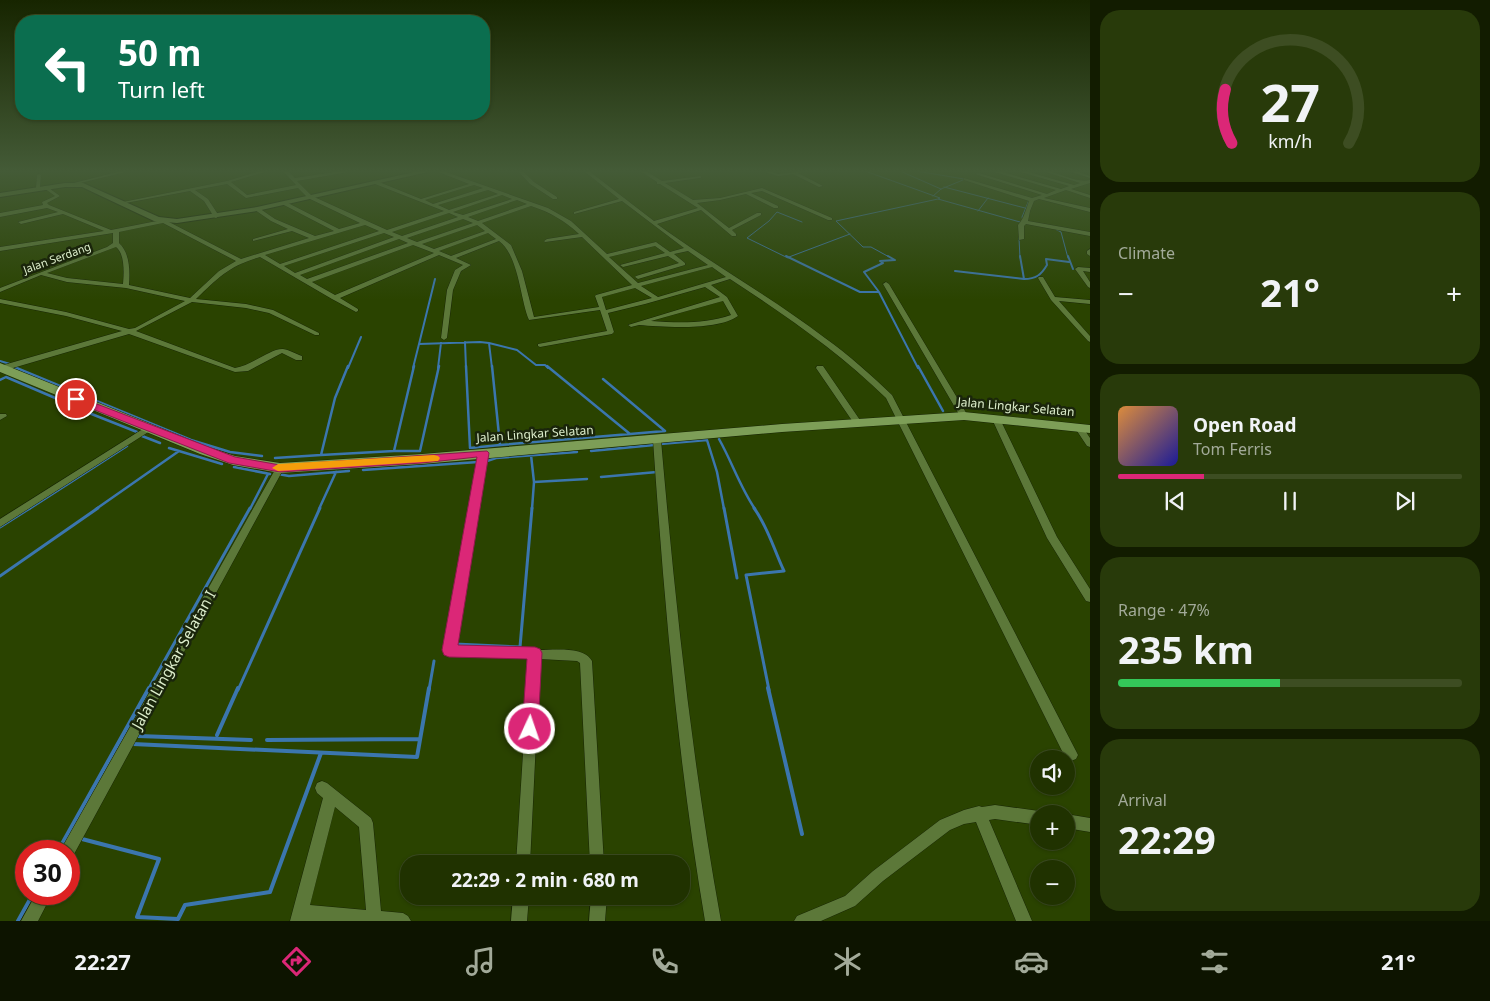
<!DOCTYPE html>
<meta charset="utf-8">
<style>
:root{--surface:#203200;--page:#283a0a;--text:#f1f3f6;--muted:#a2aa99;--line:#3d4d22;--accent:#db2777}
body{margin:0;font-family:"Noto Sans",sans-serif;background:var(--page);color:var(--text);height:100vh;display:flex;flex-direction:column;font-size:19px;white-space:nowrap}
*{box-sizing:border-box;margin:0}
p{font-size:16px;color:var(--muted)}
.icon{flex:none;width:28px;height:28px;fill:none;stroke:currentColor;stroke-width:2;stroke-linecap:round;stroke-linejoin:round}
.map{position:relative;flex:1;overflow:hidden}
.side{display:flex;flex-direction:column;gap:10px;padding:10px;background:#121c00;width:400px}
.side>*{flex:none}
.banner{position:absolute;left:15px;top:15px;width:475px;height:105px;border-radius:20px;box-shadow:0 1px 4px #0004,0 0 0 1px var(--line);background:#0b6e4f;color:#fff;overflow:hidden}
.tools{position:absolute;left:1030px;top:750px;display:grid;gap:10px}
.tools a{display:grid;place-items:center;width:45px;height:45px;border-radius:50%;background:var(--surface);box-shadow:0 1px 4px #0004,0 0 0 1px var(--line);font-size:25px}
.speed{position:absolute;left:15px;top:840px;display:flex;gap:10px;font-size:25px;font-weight:700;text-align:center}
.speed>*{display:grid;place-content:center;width:65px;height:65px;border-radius:50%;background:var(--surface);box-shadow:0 1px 4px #0004,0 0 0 1px var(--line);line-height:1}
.speed .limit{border:8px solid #d22;background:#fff;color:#111}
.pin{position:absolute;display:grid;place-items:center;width:42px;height:42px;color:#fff;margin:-21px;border:2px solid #fff;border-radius:50%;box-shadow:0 1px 5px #0007}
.me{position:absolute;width:55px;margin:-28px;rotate:3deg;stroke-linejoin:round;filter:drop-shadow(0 0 4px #0008)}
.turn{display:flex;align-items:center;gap:18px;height:105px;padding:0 20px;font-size:22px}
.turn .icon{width:65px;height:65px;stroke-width:2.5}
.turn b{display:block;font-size:35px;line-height:42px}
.big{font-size:38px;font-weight:700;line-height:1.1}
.side .widget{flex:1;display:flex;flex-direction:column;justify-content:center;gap:8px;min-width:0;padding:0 18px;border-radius:20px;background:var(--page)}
.side .dial{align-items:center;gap:0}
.dial svg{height:130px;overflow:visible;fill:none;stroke:var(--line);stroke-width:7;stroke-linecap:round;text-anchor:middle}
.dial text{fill:var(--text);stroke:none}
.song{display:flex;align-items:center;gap:15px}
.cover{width:60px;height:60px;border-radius:8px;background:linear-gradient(135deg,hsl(30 70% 55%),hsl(240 70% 35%))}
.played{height:5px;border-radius:2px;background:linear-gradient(90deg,var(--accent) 25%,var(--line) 25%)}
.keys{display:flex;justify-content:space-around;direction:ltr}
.heat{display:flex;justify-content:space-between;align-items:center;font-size:28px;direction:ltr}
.charge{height:8px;border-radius:4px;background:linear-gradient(90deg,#34c759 47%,var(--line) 0)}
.trip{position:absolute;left:400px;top:855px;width:290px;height:50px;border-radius:20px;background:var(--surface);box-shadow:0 1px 4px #0004,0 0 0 1px var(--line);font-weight:700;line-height:50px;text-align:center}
.dock{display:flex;height:80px;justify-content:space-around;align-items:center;background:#0d1400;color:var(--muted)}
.dock .icon{width:35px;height:35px}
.dock .selected{color:var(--accent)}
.dock b{font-size:22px;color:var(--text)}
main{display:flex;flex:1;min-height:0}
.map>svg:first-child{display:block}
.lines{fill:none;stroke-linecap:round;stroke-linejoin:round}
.stream-far4{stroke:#3b76ae;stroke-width:1}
.stream-far3{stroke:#3b76ae;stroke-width:2}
.stream-far2{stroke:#3b76ae;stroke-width:2.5}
.stream-far1{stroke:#3b76ae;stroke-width:3}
.stream{stroke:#3b76ae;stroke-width:4}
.street-casing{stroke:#182605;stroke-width:1}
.secondary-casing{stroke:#182605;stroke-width:2}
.highway-casing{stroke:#182605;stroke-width:1}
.street{fill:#5c7839;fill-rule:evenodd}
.secondary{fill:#5c7839;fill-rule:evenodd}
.highway{fill:#7d9e57;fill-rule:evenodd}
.route{fill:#db2777;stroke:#8e194d}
.slow{fill:#f59e0b}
.labels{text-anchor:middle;stroke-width:5;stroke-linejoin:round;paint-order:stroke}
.far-street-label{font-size:11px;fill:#dec;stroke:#1a250b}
.street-label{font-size:12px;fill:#dec;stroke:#1a250b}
.near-street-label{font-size:15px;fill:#dec;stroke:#1a250b}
</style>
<main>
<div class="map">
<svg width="1090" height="921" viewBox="0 0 1090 921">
<rect width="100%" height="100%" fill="#2a4300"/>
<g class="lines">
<path class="stream-far4" d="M865,171L940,198L938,199L1020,222
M900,171L941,189
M916,171L964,179
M944,187L1025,208
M933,196L941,189L963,180
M978,211L988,198
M1023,221L1022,217L1029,200
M1055,229L1061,232L1068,258
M1019,238L1020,258
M789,257L850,234
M788,258L747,238L769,221L777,212L802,222
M891,258L871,247H863L836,221L938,199"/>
<path class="stream-far3" d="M786,256L860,292H879L864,272L883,263L880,261L895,260L888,256
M1068,256L1073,269
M955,271L1024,279L1020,256
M1024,279C1036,279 1041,275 1047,265L1046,259L1069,262
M879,292L918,368
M465,342L466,368
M489,343L517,350L536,365H545L548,368
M489,343L492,368
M419,344L435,279
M0,361L10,364
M14,367L16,368
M348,368L361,337
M413,368L419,344L480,342L489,343
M438,368L441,343"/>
<path class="stream-far2" d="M348,366L335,398L321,455L394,451L414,366
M466,366L470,448L500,445
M492,366L500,445L630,434L547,366
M918,366L943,411
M14,367L191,440L230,452L262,456
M603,379L665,431L630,434
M0,380L6,377L81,409
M89,413L137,432
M142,436L160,443
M719,439C732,462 740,487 755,509
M660,444L707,440L717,472L724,509
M169,448L222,464
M394,451H420L439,366
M591,451L654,445
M531,455L534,482L532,509
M275,458L321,455
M484,462L496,458L577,452
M234,467L270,474
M363,470L478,462
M278,474L289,476L349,471
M601,477L657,472
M534,482L587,479
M29,509L127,446
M96,509L179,451
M250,509L268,474
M319,509L336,472"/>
<path class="stream-far1" d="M724,508L737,578
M754,508C768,527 774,550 784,571L746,575L769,690
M0,527L30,508
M0,576L98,508
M455,644L520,647L532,508
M148,690L250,508
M238,690L320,508
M429,690L434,661"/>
<path class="stream" d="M768,688L802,834
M217,735L238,688
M138,736L251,740
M267,740L420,739
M133,744L417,757L429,688
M82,839L159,859L137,917L178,919L185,905L270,892L321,753
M58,851L149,688
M18,921L33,894"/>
<defs>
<path id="street" d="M121,171H130L72,185L70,184Z
M260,171H268L231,182L247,195L296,185L283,171H288L295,178L341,171H354L297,181L312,196L387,230L444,211L375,184V182H379L421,199L469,184L436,171H443L548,208L571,221L607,254L656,242L670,252L684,248L622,201L574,214V212L619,199L584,171H589L654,221L698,208L660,184H657V182L640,171H646L662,181L701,176V178H699L665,183L693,200L720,198L762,188L832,218V220H828L762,191L751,193L778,206V208H774L746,194L720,200L697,203L729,228L757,213H761V215L732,230L736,234V236H732L701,210L657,224C712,264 771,297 825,338C849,355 871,375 892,395L1076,751L1078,755L1076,759L1071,761L1066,759L886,398C839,352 785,315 730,279L711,285L727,297L738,316C717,331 664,327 639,325L631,327L628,325L720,297L705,287L645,304L608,313L614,332L612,334L540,347L538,346V344L607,331L600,310L529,320C520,299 519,256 499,241L456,258L471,265L461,271L453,290L447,338L444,340L441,338L447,290L455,270L463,265L439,255L340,298L358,309V311L356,312L332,299L260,257C229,266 219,277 196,299L246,304L273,310L319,333V335H315L269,313L246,308L192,302L136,331L235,368C251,366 271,348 283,349C290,350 296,354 302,356V360H296L282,353L248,371L235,372L129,334L6,370H0V366L122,331L66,316L0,303V299L66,312L129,329L135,328L185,301L126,288L67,282L41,275L0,292V288L107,247L113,243V233L0,251V247L104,231L63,214L21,224L18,222L58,212L47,208L0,217V213L43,205L42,202L55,196L44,188V186H46L60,196L47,203L49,205L111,230L167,219L169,220V222L241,259L309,238L292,231L253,241V239L288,229L271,221L255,210V208H259L275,219L315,236L334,231L282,204V202H286L339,229L360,223L308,198L298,188L246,198L227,184L195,190L208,199L219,216L216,218L214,217L204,201L190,191L120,204L118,203L227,181ZM474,185L483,188L433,204L425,200ZM488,190L498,194L449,210L438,205ZM502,195L512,199L463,215L453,212ZM517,200L527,204L478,221L468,217ZM531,206C550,212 565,221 579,234L547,239L544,241L545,242L582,237L632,285L596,295L595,296L599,307L534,317L522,271L511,245L482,223ZM449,213L458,217L402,236L392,232ZM463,219L473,223L417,242L407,238ZM163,223L236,261L219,271L190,298L129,285C130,271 130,253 119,243V232ZM365,225L379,231L280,264L265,255ZM477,225L485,231L434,249L422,244ZM384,233L394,237L295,273L284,266ZM488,233L496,239L451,256L439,251ZM399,239L408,243L307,279L300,275ZM413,245L434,253L335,295L312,282ZM655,246L665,253L620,265L623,267L668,256L679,263L636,276L635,277L638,279L685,265V263L674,254L688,251L708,265L638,283L609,257ZM116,247C125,254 124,273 123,284L67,278L47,273ZM712,267L726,277L658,297L641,286ZM635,288L652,298L606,310L602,297ZM723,301L731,315C705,324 678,323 651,321Z
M518,171H523L534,182L557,197V199H553L530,184Z
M761,171H769L778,174L808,171L798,173L823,186L819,187L793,174L778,176Z
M991,171H999L1061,189L1069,186L1017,171H1025L1074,185L1080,183L1043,171C1058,171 1077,184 1090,180V183L1071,189L1090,195V198L1066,190L1044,198L1090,208V212L1039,199L1034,201L1030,211L1028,221L1090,232V236L1026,224L1024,226V239L1019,240L1018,225C1024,219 1026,209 1029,201L964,180V178L1032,198L1042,195L975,174L979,173L1047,194L1056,190Z
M1068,171H1076L1090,176V178Z
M39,174L41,175L40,188L38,189L36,188L37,175Z
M1090,249V256L1087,254V251Z
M1078,267L1090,268V272L1083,271L1090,282V288L1088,287L1075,269Z
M1039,277H1043L1055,297L1090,300V304L1059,301L1090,336V342L1088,341L1051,300L1038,278Z
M886,282L889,284L968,416L967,418H964L960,416L883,284Z
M817,366H823L862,423L861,425H855L816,368Z
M0,414H6L7,416L0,420Z
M993,417H999L1000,419L1057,537L1090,589V602L1086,601L1047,538L992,419Z
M1076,426H1082L1090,438V447L1087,446L1075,428Z
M146,427H152L153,429L0,527V519Z
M657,437L661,440C675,601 692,762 721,921H705C678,762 664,601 653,440Z
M483,450L487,453L456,646L532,649L535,648L539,650C554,650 584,646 592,661L604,864H590L580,663L577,661L540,659L530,864H516L529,659L449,656L445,654L443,651L479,453Z
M280,465L284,468L73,856L69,858V851H61L63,846L276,468Z
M322,781L327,783L371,818L373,823L381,911L403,913L408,916L411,921H290L323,798L317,793L315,788L317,783ZM335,807L359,827L366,910L310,905Z
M995,805L1039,811L1044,814H1039V825L995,819L989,820L1032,921H1016L976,822L964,824L950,830L883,881L855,906L821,921H794L797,916L845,896L873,871L940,820L964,810L979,806L982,807Z
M1066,814L1090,818V832L1066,828Z
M36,894H52L38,921H21Z
M513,896H529L527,921H511Z
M591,896H607L605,921H589Z"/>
<path id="secondary" d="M419,171H432L257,211L177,223L154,221L82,187H65L0,197V193L65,183H83L159,217L177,219L257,207Z"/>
<path id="highway" d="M0,363L210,448L235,456L280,463L422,454L782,424L964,412L1090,425V433L964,420L782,432L422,464L280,473L233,465L200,454L0,372Z"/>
</defs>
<use href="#street" class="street-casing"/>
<use href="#secondary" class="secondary-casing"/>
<use href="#highway" class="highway-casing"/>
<use href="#street" class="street"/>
<use href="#secondary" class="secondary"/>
<use href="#highway" class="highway"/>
</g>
<linearGradient id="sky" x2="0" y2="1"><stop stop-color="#172500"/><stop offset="0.57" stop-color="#445b37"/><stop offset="1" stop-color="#445b37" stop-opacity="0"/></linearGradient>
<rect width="1090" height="300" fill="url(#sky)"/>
<path class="route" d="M76,396L235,457L280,465L487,451L489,453L458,645L535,647L540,649L542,653L538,729L536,735L530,737L524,735L522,729L527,659L449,657L444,655L442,650L477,457L422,463L280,472L229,463L72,401V397Z"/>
<path class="slow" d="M434,455L438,456L440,458L438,461L278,471L272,468L278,464Z"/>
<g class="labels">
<g class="far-street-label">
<text transform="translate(57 258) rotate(-20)" y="4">Jalan Serdang</text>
</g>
<g class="street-label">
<text transform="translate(1016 407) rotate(5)" y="4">Jalan Lingkar Selatan</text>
<text transform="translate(535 434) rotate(-4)" y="4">Jalan Lingkar Selatan</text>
</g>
<g class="near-street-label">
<text transform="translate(174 660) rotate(-61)" y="5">Jalan Lingkar Selatan I</text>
</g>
</g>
</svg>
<div class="tools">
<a><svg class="icon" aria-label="sound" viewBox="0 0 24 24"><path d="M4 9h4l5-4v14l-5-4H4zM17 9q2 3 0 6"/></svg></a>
<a>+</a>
<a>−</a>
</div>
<div class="speed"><div class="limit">30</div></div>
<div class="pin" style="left:76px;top:399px;background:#d93025"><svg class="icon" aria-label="arrive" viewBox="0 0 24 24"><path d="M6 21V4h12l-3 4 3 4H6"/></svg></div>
<svg class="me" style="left:530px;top:729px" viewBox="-20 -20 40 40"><circle r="17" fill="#db2777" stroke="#fff" stroke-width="3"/><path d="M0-11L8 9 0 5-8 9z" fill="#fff"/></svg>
<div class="trip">22:29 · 2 min · 680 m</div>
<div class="banner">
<div class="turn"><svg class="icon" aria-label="left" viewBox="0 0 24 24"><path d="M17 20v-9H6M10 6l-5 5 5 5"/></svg><div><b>50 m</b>Turn left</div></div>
</div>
</div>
<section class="side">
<div class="widget dial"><svg viewBox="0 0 100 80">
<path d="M14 69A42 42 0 1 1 86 69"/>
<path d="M14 69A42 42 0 0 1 10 36" stroke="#db2777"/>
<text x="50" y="56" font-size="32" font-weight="700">27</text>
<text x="50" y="72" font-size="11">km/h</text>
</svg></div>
<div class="widget"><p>Climate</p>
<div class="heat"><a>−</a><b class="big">21°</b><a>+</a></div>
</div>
<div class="widget">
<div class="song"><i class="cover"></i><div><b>Open Road</b><p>Tom Ferris</p></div></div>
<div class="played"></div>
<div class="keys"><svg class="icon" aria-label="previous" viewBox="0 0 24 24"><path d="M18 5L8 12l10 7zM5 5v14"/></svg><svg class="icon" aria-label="pause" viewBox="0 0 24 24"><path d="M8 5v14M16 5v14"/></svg><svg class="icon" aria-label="next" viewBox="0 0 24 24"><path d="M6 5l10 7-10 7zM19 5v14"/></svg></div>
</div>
<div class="widget"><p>Range · 47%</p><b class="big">235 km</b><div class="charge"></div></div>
<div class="widget"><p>Arrival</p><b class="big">22:29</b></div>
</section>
</main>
<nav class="dock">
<b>22:27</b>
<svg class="icon selected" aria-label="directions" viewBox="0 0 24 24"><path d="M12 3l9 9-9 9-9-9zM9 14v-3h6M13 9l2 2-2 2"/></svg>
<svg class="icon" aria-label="music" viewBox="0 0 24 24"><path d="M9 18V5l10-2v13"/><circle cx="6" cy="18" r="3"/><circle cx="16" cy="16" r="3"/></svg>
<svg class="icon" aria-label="phone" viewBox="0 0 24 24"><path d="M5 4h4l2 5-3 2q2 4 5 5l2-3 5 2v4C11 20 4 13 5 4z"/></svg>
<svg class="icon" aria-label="climate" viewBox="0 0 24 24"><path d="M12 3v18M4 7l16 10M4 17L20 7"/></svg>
<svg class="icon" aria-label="car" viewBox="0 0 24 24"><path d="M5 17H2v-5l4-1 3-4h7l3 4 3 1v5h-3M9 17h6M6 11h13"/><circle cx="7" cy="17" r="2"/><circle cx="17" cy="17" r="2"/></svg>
<svg class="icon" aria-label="filters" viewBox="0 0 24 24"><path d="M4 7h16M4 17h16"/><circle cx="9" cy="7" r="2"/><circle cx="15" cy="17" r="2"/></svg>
<b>21°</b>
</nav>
